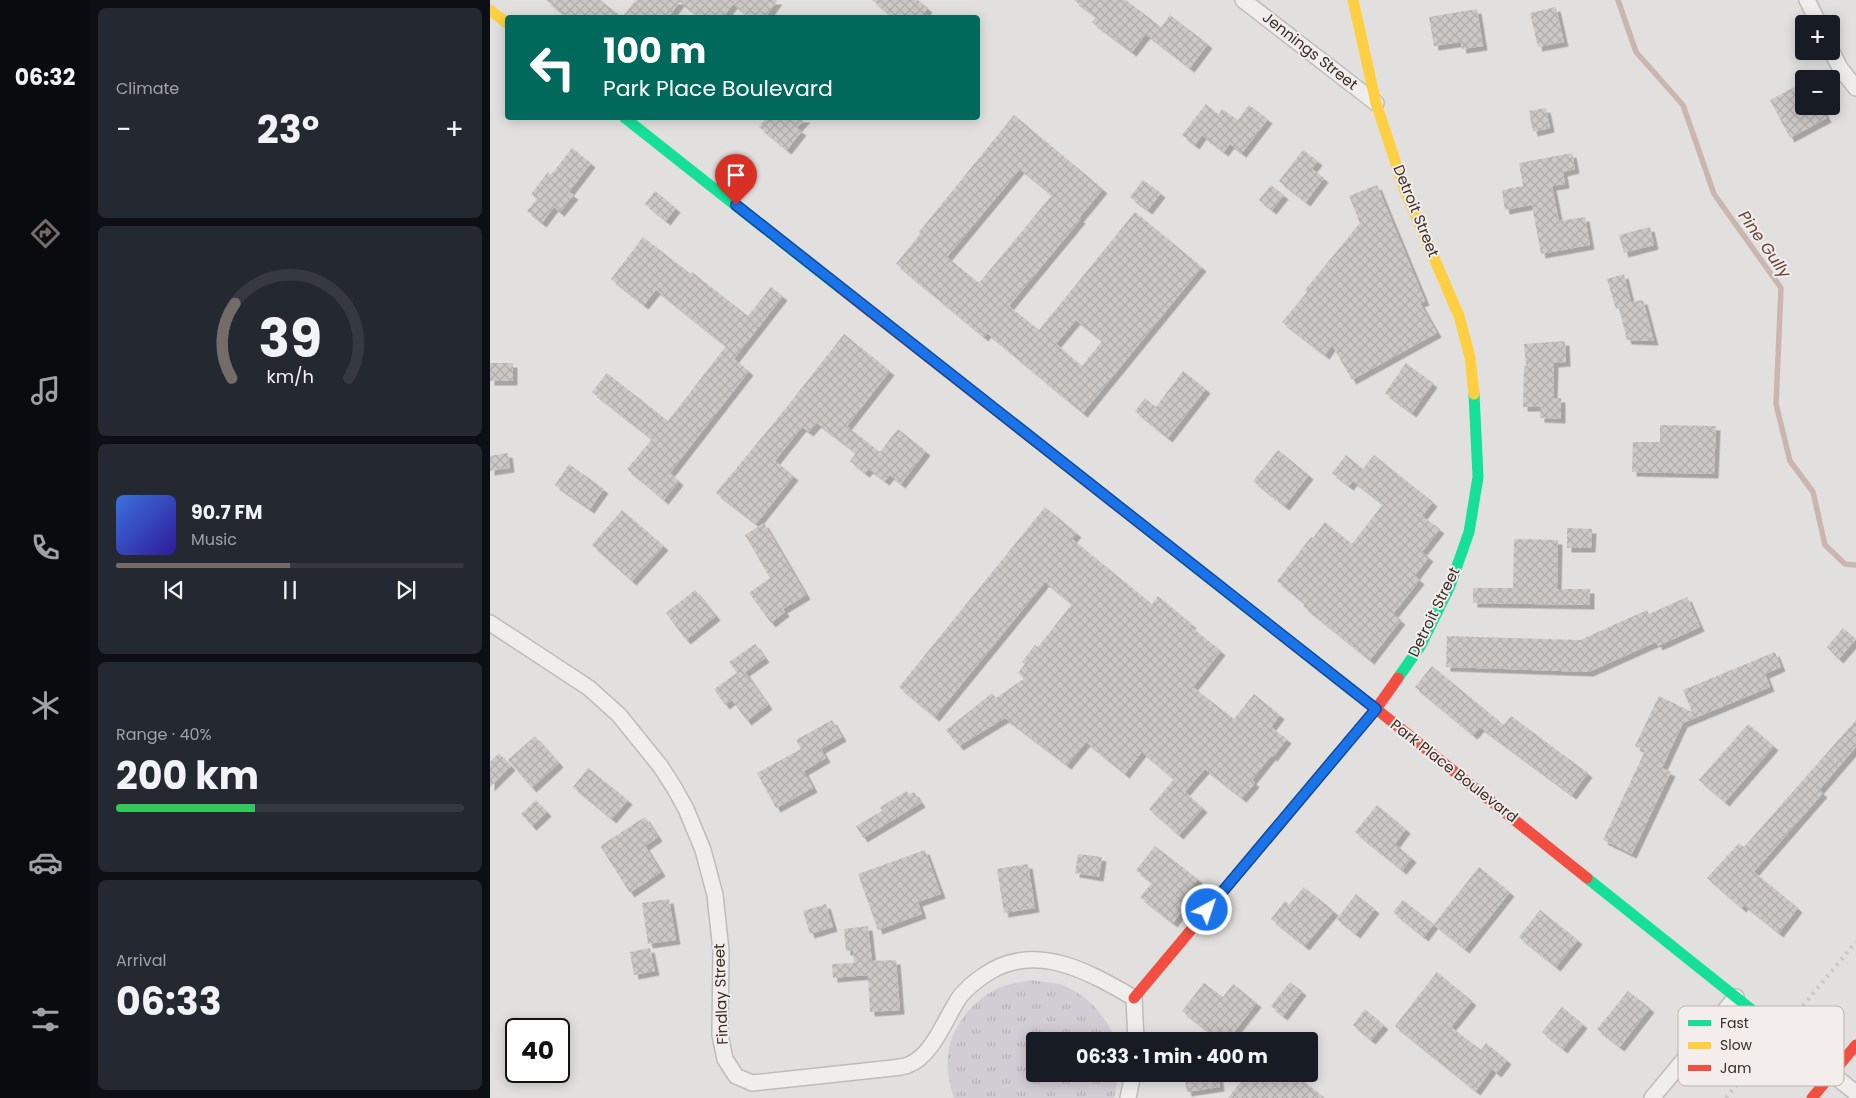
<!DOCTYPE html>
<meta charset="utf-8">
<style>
:root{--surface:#171b24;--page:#242831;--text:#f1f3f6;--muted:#9ea1a6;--line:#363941;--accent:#746c68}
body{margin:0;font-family:Poppins,sans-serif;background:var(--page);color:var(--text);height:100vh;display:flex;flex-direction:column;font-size:19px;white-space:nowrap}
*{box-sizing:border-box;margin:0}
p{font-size:16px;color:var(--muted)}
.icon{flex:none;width:28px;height:28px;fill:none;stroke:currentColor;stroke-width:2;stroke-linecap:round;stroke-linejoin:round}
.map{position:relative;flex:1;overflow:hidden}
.panel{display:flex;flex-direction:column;gap:8px;padding:8px;background:#0d0f14;width:400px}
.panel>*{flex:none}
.hud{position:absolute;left:15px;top:15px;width:475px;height:105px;border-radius:5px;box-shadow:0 2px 12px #0003;background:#00695c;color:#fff;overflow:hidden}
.buttons{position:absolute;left:1305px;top:15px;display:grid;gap:10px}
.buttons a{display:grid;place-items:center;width:45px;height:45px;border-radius:5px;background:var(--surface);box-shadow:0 2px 12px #0003;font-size:25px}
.speed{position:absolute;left:15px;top:1018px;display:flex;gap:10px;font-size:25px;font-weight:700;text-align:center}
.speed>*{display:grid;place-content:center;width:65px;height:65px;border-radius:50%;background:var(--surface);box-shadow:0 2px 12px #0003;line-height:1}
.speed .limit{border:2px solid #111;border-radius:8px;background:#fff;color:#111}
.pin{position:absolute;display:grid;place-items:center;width:42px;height:42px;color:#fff;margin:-51px -21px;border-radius:50% 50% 50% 0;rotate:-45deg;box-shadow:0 0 5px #0007}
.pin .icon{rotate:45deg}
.me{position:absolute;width:55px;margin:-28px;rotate:40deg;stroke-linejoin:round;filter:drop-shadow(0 0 4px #0008)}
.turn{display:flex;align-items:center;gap:18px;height:105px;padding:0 15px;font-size:22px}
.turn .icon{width:65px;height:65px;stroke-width:2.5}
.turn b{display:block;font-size:35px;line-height:42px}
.big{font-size:38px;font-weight:700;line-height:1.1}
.panel .card{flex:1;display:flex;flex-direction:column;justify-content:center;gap:8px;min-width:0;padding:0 18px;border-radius:8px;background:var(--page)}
.panel .dial{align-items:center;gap:0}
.dial svg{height:130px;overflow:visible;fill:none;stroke:var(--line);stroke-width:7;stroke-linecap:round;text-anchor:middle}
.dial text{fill:var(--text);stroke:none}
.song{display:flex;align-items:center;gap:15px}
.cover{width:60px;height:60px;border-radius:8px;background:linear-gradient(135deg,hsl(220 70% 55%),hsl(250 70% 35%))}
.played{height:5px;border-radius:2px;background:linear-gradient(90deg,var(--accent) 50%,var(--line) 50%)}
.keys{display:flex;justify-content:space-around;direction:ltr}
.heat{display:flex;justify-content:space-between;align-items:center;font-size:28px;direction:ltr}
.charge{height:8px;border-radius:4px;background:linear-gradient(90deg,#34c759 40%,var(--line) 0)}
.trip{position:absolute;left:536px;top:1032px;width:292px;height:50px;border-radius:5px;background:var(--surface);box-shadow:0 2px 12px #0003;font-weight:700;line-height:50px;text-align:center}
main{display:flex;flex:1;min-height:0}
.tabs{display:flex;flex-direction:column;width:90px;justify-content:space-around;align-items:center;background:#090b0e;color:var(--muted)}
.tabs .icon{width:35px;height:35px}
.tabs .active{color:var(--accent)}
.tabs b{font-size:22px;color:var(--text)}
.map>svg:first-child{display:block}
.park{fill:url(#park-tufts)}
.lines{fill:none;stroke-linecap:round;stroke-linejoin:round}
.stream{stroke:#cbb5af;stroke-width:5.5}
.building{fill:url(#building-cross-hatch);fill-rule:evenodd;filter:url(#shadow)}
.street-casing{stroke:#bebcbb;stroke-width:18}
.street{stroke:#efeeed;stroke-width:15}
.fast{stroke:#16e098;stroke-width:11}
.slow{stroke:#ffcf43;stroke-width:11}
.jam{stroke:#f24e42;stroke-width:11}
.rail{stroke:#cac8c7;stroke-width:4;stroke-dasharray:2.5 5;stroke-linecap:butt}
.route-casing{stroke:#114b97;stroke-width:12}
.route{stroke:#1a73e8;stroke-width:9}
.labels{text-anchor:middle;stroke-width:4;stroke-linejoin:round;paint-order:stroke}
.street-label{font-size:15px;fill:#392e28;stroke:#f3edeb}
.water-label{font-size:16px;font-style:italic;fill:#684337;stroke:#f3edeb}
.key{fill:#f3edeb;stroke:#bbb4b0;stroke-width:1}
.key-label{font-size:14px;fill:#392e28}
</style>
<main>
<nav class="tabs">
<b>06:32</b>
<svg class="icon active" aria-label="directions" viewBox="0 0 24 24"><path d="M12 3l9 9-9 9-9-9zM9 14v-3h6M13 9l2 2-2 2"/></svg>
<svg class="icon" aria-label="music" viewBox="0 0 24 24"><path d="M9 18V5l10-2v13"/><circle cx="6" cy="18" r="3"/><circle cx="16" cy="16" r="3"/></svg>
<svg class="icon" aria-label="phone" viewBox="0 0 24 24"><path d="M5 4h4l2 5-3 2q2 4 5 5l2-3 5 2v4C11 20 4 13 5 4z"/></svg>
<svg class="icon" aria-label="climate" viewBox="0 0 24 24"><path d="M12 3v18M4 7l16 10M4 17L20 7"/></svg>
<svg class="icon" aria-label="car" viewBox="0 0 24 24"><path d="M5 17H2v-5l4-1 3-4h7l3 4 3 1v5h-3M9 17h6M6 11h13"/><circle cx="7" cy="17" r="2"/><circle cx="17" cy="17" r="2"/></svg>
<svg class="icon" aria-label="filters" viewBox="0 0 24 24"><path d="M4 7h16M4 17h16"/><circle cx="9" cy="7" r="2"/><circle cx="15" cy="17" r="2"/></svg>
</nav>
<section class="panel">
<div class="card"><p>Climate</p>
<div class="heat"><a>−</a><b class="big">23°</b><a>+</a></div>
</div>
<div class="card dial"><svg viewBox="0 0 100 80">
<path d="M14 69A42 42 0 1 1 86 69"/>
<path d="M14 69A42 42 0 0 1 16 23" stroke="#746c68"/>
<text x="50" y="56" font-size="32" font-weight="700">39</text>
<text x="50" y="72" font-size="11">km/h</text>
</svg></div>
<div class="card">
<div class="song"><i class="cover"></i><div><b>90.7 FM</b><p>Music</p></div></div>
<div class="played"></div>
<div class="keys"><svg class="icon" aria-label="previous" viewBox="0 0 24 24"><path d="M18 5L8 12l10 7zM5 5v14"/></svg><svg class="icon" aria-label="pause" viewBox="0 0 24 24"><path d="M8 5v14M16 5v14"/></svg><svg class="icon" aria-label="next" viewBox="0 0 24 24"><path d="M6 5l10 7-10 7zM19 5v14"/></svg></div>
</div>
<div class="card"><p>Range · 40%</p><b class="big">200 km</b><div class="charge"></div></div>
<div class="card"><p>Arrival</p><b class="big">06:33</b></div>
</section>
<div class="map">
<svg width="1366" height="1098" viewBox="0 0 1366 1098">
<defs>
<pattern id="park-tufts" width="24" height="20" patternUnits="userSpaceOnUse" patternTransform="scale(1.25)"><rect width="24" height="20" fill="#d2cdd5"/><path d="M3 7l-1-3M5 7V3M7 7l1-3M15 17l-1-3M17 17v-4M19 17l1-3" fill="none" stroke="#b5b0b7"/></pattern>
<pattern id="building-cross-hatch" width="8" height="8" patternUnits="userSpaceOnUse" patternTransform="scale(1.25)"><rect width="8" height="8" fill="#cbc8c6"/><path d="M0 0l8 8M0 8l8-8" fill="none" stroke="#afacaa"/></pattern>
<filter id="shadow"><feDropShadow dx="4.5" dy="4.5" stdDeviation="0" flood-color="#0004"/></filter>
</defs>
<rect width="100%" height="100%" fill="#e2e0de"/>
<path class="park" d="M541,980C550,982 560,982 569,984C596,993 616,1015 626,1041H545V1074H629L624,1098H464C459,1082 455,1065 459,1048C465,1021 488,995 514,986C522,983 532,982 541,980Z"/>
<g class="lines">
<path class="stream" d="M1128,0L1146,52L1193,105L1224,194L1291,288L1286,404L1300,461L1323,492L1335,545L1355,564L1366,565"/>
</g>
<path class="building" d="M56,0H110L132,17L146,0H288L275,18H260L243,4L233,18H210L190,2L178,18H78Z
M382,0H428L438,8L430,18H404Z
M584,0H636L671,27L680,15L718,44L700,68L656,34L642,52L602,22L606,17Z
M1066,7L1074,42L1048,47L1040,13Z
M987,9L993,46L972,49L971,42L944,46L939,17Z
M1314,82V106H1331L1337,118L1300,138L1280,100Z
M716,104L728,114L732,109L748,120L759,105L778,119L752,153L740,144L734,152L712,135L705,145L692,135Z
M1056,108L1060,128L1043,132L1039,111Z
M524,115L613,189L589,218L591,219L519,306L549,330L645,212L712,267L593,413L497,333L494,337L406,264L430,234L429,232ZM530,169L562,195L489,283L457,257ZM586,320L612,341L592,366L566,344Z
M276,118H316L307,128L312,131L297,150L269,127Z
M82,148L101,163L79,192L84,195L70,212L64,207L52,223L37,211L47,199L41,194L58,172L61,175Z
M813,150L828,161L822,169L834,178L816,202L789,181Z
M1082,153L1085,169L1073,172L1075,184L1062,186L1069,221L1095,217L1100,245L1051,254L1042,205L1015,210L1012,190L1033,186L1029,163Z
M653,180L671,193L658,210L640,197Z
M781,185L794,195L782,210L769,200Z
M887,185L935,301L930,303L947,333L862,380L842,345L835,355L792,322L817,292L815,290L870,223L859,196Z
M165,191L186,208L176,221L155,204Z
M1160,227L1164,245L1134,253L1129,235Z
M153,237L201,274L202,272L258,316L281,287L293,296L244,359L259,371L180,473L189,481L174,500L137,469L162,439L102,392L117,373L178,421L236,346L166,290L154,305L121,279Z
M1134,274L1141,302L1153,300L1164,341L1137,340L1129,308L1126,309L1117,279Z
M354,334L400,371L357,426L390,452L408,429L436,451L411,484L400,475L395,481L379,469L375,473L360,461L366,453L327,423L319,432L312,427L285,461L304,476L266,524L226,493L292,413Z
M1075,341L1076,362L1064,363L1063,398H1071V419L1050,418V407H1033L1034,366H1036L1034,344Z
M0,363H23V381H0Z
M916,363L943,383L922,413L895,393Z
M693,371L716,389L678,438L645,411L655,398L666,407Z
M1170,425L1226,426L1224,474L1142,472L1143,442H1170Z
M788,450L819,475L795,506L763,481Z
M18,453L20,468L0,471V456Z
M856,455L873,469L884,455L943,502L932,516L950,529L932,552L939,557L925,576L930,580L903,614L911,620L880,660L813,606L815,604L787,581L821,537L823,538L835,522L862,544L893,504L863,481L859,486L842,473Z
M79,464L114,489L100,509L65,485Z
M555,507L587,533L582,539L662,604L668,596L702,624L700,626L731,651L703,687L744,719L764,694L790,715L781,727L797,739L783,757L781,756L762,780L765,783L752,798L715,769L695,792L713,808L689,835L659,809L684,779L652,752L635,774L596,742L577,765L515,718L469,746L456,730L502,693L506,698L535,678L528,673L535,664L532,662L545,645L548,647L582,604L555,582L445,717L409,687Z
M132,510L174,546L142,581L102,545Z
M274,523L316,595L293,609L295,612L281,623L259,593L280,578L255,535Z
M1077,528L1102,529L1101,548H1077Z
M1024,539L1068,540L1067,589H1100V605L983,603V588H1023Z
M205,590L226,616L196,640L176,613Z
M1197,597L1210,627L1168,646L1166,642L1099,672L956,667L957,636L1090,640L1157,610L1159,614Z
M1353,628L1366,639L1349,659L1337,647Z
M265,644L275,658L255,672L278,705L257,721L242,700L235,705L224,689L247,673L239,662Z
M1285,652L1291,667L1275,674L1280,687L1193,723L1172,768L1181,772L1142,854L1113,840L1155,751L1145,746L1169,696L1202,712L1193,690Z
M942,666L1014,725L1021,716L1098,773L1082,795L990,727L983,735L925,687Z
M342,720L352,737L331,749L336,758L314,771L323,788L286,808L267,773L311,749L306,740Z
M1366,720V747L1329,790L1333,793L1264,872L1308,908L1289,933L1254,905L1252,908L1217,878L1249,843L1254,847Z
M1258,724L1284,746L1235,802L1209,780Z
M45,736L69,763L42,788L18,760Z
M9,753L21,766L0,787V762Z
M98,768L138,800L122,819L83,787Z
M417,791L419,795L424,792L431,803L373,838L366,826L392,811L390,807Z
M46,800L57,812L42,826L31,814Z
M887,805L916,829L905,844L922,858L912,870L865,832Z
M155,817L168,837L155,846L171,872L140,893L110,846Z
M665,846L708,879L691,902L696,906L683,923L650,897L662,883L646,870Z
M435,850L451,894L428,902L432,914L388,930L368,874Z
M588,854L612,857L609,877L585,873Z
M538,864L545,908L514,913L507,869Z
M989,867L1020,892L975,949L944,924Z
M814,887L844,911L815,946L781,919L795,901L799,905Z
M866,894L885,909L866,934L847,919Z
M179,899L186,940L158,944L152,903Z
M913,900L944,924L934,937L903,912Z
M336,904L343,927L320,934L313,911Z
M1050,910L1088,940L1066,967L1029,937Z
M378,926L382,961L406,960L410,1010L380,1012L378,975L343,978L342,964L364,963L363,950L356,951L354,929Z
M160,948L165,971L144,975L140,952Z
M947,972L982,1001L961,1027L991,1050L996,1043L1017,1060L1007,1073L1002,1069L986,1091L905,1026Z
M800,982L812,991L793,1016L781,1006Z
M714,983L733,997L743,984L767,1003L737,1041H730L692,1011Z
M1138,991L1160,1008L1130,1047L1107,1029Z
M1072,1007L1093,1024L1073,1049L1052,1032Z
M875,1009L894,1025L881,1040L863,1025Z
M694,1074H728L730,1087L697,1092Z
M757,1074H805L835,1098H738Z"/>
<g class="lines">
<defs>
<path id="street" d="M753,0L886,103
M1317,0L1329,24
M1341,50L1350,68L1366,88
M0,623L99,688L129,715L171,767L185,789L196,809L213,850L225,895L231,951L230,1035L235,1059L246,1076L262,1083L403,1068C408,1067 414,1067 418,1065C441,1057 454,1022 466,1003C471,993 483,983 493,976C543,940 598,971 644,998L646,1041
M1342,1074L1366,1093
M638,1098L643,1074
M1162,1098L1246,997"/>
</defs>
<use href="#street" class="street-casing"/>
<use href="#street" class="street"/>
<path class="fast" d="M135,118L350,288
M908,678L931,645L960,586L979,532L988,477L984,394
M1097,878L1342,1074"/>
<path class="slow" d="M863,0L886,103L914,188L969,316L980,357L984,394
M0,10L18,24
M685,551L890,712"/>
<path class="jam" d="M350,288L685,551
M890,712L1097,878
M644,998L886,709L908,678
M1322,1098L1366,1045"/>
<path class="rail" d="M1236,1098L1366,942"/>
</g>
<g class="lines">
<defs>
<path id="route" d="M246,205L886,709L717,910"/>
</defs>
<use href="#route" class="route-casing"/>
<use href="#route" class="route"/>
</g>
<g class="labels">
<g class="street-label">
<text transform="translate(820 51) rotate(38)" y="5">Jennings Street</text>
<text transform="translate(926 211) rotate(68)" y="5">Detroit Street</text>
<text transform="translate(944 612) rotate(-64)" y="5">Detroit Street</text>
<text transform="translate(964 771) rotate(38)" y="5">Park Place Boulevard</text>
<text transform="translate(231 994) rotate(-92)" y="5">Findlay Street</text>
</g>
<g class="water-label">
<text transform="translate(1275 244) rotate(55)" y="6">Pine Gully</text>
</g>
</g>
<rect x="1188" y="1006" width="166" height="80" rx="8" class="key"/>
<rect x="1198" y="1020" width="23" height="6" fill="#16e098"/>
<rect x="1198" y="1042" width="23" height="7" fill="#ffcf43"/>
<rect x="1198" y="1065" width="23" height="6" fill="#f24e42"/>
<g class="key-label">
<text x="1230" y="1028">Fast</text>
<text x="1230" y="1050">Slow</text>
<text x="1230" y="1073">Jam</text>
</g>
</svg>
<div class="buttons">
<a>+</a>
<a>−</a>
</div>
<div class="speed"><div class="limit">40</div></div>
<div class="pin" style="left:246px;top:205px;background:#d93025"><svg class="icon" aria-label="arrive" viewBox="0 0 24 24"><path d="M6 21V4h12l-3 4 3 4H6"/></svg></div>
<svg class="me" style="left:717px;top:910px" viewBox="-20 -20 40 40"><circle r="17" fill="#1a73e8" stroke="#fff" stroke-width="3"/><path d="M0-11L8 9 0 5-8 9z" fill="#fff"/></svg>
<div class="trip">06:33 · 1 min · 400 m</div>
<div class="hud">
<div class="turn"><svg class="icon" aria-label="left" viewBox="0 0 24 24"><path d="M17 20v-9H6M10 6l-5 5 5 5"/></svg><div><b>100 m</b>Park Place Boulevard</div></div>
</div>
</div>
</main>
